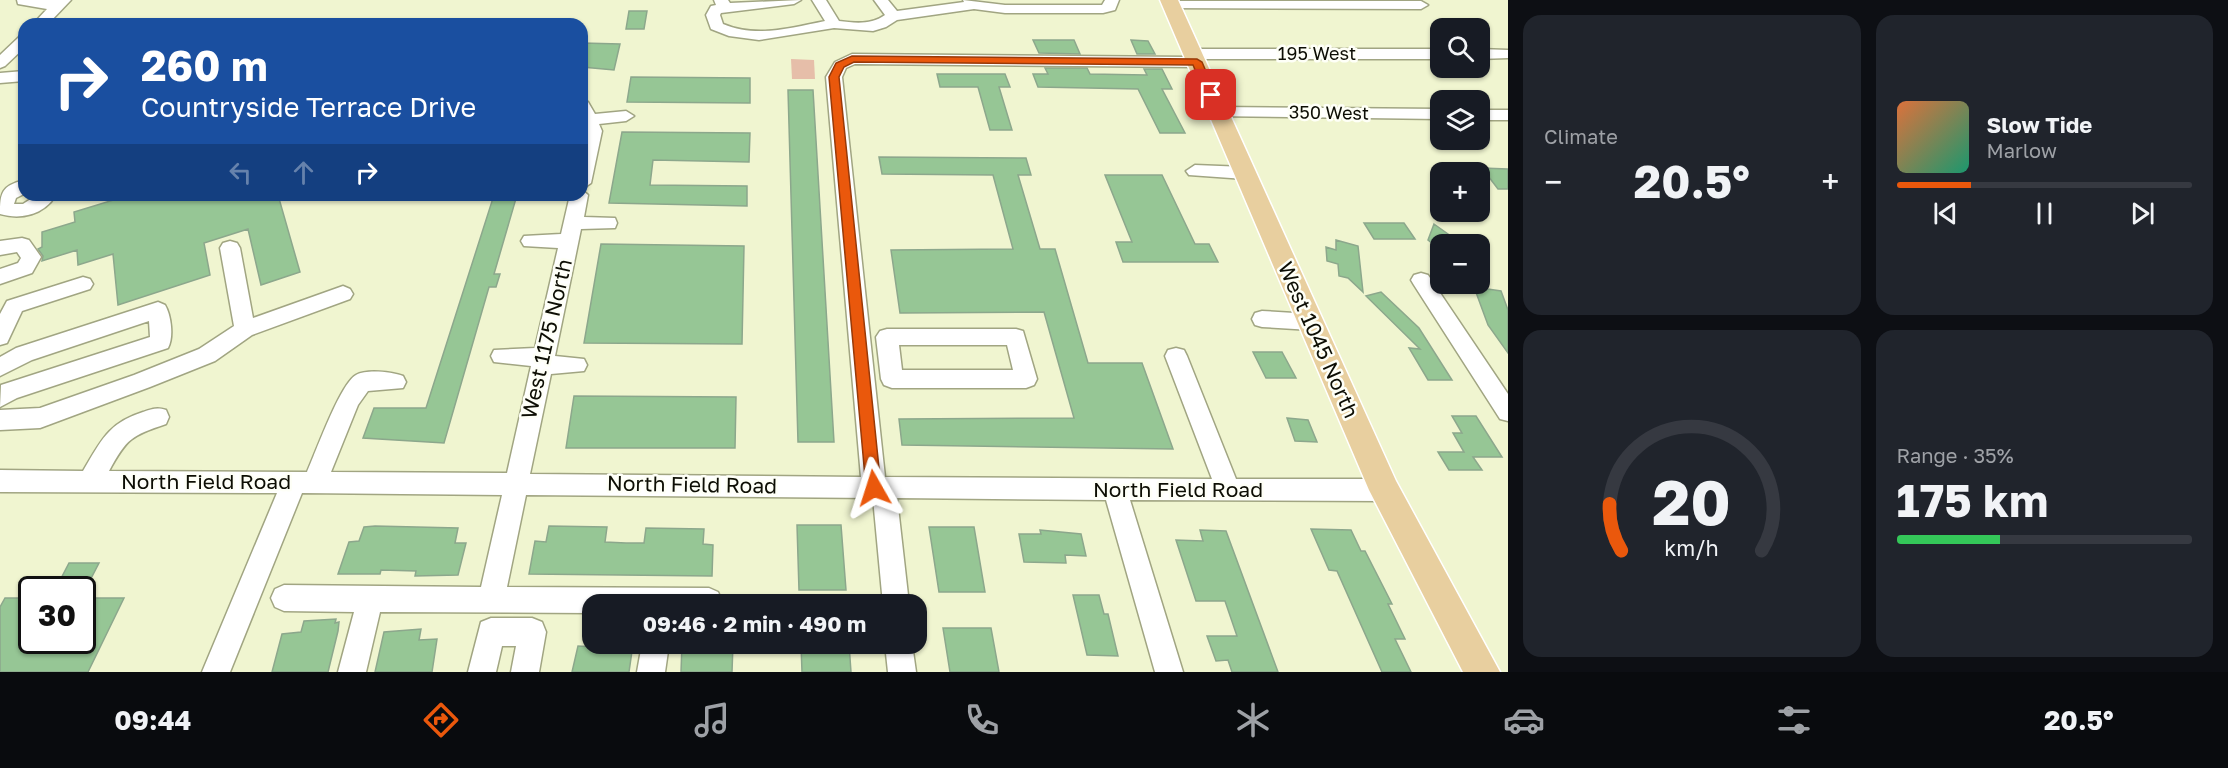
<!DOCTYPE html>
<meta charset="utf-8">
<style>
:root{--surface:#171b24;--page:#20242c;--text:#f1f3f6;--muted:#9ea1a6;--line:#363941;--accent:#ea580c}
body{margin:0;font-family:"Golos Text",sans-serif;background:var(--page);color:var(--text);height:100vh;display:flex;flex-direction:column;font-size:22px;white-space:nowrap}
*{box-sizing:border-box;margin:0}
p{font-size:20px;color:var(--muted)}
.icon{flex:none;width:33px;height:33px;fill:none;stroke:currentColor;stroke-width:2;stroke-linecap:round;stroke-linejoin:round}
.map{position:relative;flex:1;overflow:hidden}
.panel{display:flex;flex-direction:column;gap:15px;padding:15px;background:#0d0f14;width:720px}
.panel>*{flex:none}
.banner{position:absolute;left:18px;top:18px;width:570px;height:183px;border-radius:18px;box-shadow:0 2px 4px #0004;background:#1a4fa0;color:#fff;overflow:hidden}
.fabs{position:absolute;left:1430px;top:18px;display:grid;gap:12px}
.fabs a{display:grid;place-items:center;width:60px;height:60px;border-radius:12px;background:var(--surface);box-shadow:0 2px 4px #0004;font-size:30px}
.speed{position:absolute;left:18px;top:576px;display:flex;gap:12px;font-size:30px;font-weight:700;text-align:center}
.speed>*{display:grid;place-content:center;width:78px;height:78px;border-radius:50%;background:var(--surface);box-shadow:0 2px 4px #0004;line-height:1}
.speed .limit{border:3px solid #111;border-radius:9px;background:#fff;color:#111}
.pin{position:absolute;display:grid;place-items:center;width:51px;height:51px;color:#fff;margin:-26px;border-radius:12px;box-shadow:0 3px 9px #0006}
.me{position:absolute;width:66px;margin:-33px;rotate:354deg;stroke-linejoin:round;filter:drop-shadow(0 0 4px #0008)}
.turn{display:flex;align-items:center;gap:21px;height:126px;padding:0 24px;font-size:27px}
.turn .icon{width:78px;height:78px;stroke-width:2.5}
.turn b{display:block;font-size:42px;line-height:51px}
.lanes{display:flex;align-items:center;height:57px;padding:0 24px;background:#0003;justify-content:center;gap:30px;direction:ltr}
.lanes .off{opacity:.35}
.big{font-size:45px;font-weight:700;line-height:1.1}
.panel .widget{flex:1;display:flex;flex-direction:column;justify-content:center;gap:9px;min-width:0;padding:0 21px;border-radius:18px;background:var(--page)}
.panel .dial{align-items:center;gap:0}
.dial svg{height:156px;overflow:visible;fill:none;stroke:var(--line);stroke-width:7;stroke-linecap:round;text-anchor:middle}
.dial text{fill:var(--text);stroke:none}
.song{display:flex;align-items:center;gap:18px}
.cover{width:72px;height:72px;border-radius:9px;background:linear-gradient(135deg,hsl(20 70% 55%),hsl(160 70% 35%))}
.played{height:6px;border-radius:3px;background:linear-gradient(90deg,var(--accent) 25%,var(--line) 25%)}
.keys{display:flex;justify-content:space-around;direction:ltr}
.heat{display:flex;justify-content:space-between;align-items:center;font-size:33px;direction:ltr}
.charge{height:9px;border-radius:4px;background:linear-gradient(90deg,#34c759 35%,var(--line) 0)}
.panel .tiles{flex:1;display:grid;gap:15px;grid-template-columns:repeat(2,1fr)}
.trip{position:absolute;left:582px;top:594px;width:345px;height:60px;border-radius:18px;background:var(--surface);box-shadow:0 2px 4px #0004;font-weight:700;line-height:60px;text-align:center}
.tabs{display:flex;height:96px;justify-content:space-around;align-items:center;background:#090b0e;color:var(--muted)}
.tabs .icon{width:42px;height:42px}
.tabs .active{color:var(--accent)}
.tabs b{font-size:27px;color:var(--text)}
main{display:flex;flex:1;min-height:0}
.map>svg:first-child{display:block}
.green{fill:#e6bea9}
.building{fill:#96c695;stroke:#8ca78c;stroke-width:1.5}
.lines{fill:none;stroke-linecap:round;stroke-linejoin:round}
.minor-casing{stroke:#a1a582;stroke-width:3}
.major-casing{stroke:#fff;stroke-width:3}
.minor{fill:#fff;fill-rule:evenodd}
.major{fill:#e8cf9f;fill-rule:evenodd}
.route{fill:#ea580c;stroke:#983908;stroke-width:1.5}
.labels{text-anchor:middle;stroke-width:5;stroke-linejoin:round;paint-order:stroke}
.far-street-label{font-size:18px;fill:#0d0e04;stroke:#fefff7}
.street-label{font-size:21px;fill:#0d0e04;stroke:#fefff7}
</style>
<main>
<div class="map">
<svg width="1508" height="672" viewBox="0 0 1508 672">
<rect width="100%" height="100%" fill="#f0f5d0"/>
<path class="green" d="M791,59L814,60L815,79H792Z"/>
<path class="building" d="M629,11H647L644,29H626Z
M1033,40H1074L1080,54L1039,53Z
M1131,40L1148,41L1155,54H1137Z
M582,43L620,44L614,70L582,67Z
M1045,68H1087L1090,74L1147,75L1144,69H1162L1172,89H1162L1185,133H1160L1138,89L1038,87L1033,74H1048Z
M937,74H1005L1010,87H999L1012,130H990L978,87H940Z
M631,77L750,78V103L627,102Z
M788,90H813L834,442H798Z
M622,132L750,133L749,162L653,160L650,185L747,186V206L609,203Z
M879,157L1026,158L1031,175H1018L1040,249H1055L1088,363H1142L1173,449L902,445L899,419L1074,418L1044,312L900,313L891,250L1013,249L993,175L882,174Z
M1482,168L1508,169V189H1498Z
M1105,175H1162L1195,244H1209L1218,262H1123L1116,242H1132Z
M119,195H278L300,272L261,285L248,229L204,243L210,275L118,305L113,254L78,265L77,250L42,261L43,256L38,249L42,247V232L75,222L74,212L120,198Z
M494,195H517L494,274H500L496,287H489L444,443L363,438L374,408H426Z
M1364,223H1404L1415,239H1374Z
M1434,224L1462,244H1433L1428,240Z
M1336,240L1358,246L1363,292L1348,278L1339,276L1338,264L1327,261L1326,247L1336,250Z
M601,244L744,246L742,344L584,343Z
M1474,287L1501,291L1508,310V353L1488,325Z
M1381,292L1419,328L1452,380H1428L1409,348L1420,349L1366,296Z
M1253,352H1282L1296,378H1266Z
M574,396L736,397L735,448H566Z
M1452,416H1476L1502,457H1473L1482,470H1449L1438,452H1464L1453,433H1462Z
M1287,418L1308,420L1317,442L1295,441Z
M797,525H841L846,590H799Z
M375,526L458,528L455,543H466L458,575L415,576L416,571L381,570L380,574H338L349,542L359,541L364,527Z
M549,526L607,527L605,542L626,543H644L646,528L704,529L703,544L713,545L712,576L529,574L535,541L546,542Z
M929,527H974L985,592H939Z
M1311,529L1351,530L1361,551H1365L1392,604H1388L1405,639H1395L1411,672H1382L1337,571L1329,570Z
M1040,530L1081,534L1086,556L1065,555L1066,563L1024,562L1019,534H1041Z
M1200,530L1226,531L1278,672H1232L1228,660L1216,661L1207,636H1237L1225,601H1196L1176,540L1203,541Z
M69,563H99L85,590H55Z
M1073,595H1099L1104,614H1108L1118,656L1087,655Z
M5,598H32V640H82V598H124L88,672H0V607Z
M336,619L335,623L339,622L338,631L328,672H272L282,634L301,632L304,621Z
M943,628H991L999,672H950Z
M421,629L419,640L437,639L432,672H375L384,632Z
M596,644H633L629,672H572L578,646L596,647Z
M682,644H733L732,672H681Z
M801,644H849L851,672H802Z"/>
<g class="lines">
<defs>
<path id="minor" d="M17,0H71L48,24H33L47,9L18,4Z
M714,0H728L730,3L801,0L794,4L721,13L720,15L723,24C756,38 791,28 825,21L812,0H826L839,21C855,23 871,25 885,15L874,0H888L897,11L964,2L963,0L1005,5H1102L1105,0H1119L1115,10L1103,13H1005L974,9L897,20L886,27L873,31L834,28L759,40L729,36L711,29L706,15L711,6L716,5Z
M1172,1H1421L1428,5L1421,9L1167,8V2Z
M24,36V48L5,66L0,68V55L19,37Z
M1193,49H1440V59H1202L1205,62L1197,67L855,64L846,68L842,77L885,477L1212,479L1165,356L1168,350L1176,348L1184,350L1187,356L1236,479H1385L1394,482L1397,490L1394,498L1385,501L1130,500L1183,672H1155L1106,500L897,498L909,604H883L873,498L526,495L507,587L709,588L718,592L722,601L721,604H592V613L380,612L366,672H338L354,612L284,611L275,607L271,598L275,589L284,585L481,587L502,495L302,493L230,672H202L277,493L0,492V470L83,471C101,441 108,423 143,412C152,409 157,407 166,410L169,417L166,424C131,436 127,438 109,471L307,472C316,452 340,384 356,375C367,369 392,372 403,376L406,382L403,388L368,391L358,405L331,472L507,473L531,366L494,362L491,356L494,350L535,348L558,248L524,246L521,241L524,236L561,234L570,195H582V190L588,195L584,217L615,218L617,223L615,228L581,229L555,356L584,359L587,365L584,371L551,374L530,474L861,477L826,77L835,62L852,54L1188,57L1185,54Z
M1479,49L1508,50V58L1479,59Z
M24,71V81L0,83V73Z
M582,100L588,102L595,114L626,111L634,116L626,121L599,124L602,131L591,183L582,189V146L586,131L582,123Z
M1217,107L1440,109V119L1211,116L1209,112L1211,108Z
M1479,110H1508V120H1479Z
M1195,165L1245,167L1254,173L1245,179L1189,175L1186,171Z
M24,180V194L16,198L14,204H23L37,195H56C44,215 21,220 0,214C0,192 2,186 24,180Z
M22,238L29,240L41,257L32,273L0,284V269L18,263L21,258L17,252L0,255V241Z
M230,241L237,243L240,248L253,318L343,286L350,289L353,294L350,299L252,335L215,361L150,387L40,428L0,430V410L40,408L134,375L199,349L234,326L220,248L223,243Z
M1421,273L1428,275L1508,394V421L1500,419L1414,285L1411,280L1414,275Z
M83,277L90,279L93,284L90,289L22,311L7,343L0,345V314L7,301Z
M158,302L165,305C171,315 174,337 168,348L17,398L0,407L1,385L150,337L149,321L32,360L0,376V357L16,348Z
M1262,311L1311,314L1318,316L1321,322L1318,328L1311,330L1262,327L1255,325L1252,319L1255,313Z
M887,329H1016L1023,331L1037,379L1034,385L1026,388H892L884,385L881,379L876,337L880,331ZM899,345H1007L1013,370H902Z
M491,618H532L542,622L546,632L539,672H511L516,646H502L496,672H468L481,622Z
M642,644H669L665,672H637Z
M885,644H912L916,672H888Z"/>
<path id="major" d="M1160,0H1178L1396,481L1500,672H1463L1369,490Z"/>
</defs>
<use href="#minor" class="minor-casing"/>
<use href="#major" class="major-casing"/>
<use href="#minor" class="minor"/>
<use href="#major" class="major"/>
</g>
<path class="route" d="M852,56L1197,59L1202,62L1216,95L1207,98L1193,65L854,62L844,67L839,77L881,488L879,493L874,495L868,493L866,488L829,77L836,63Z"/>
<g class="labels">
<g class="far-street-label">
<text x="1317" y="60">195 West</text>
<text transform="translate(1329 113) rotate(1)" y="6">350 West</text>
</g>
<g class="street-label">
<text transform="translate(547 339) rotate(-77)" y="7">West 1175 North</text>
<text transform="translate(1318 340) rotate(66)" y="7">West 1045 North</text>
<text x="206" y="489">North Field Road</text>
<text transform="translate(692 485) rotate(1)" y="7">North Field Road</text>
<text x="1178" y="497">North Field Road</text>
</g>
</g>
</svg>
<div class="fabs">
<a><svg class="icon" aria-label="search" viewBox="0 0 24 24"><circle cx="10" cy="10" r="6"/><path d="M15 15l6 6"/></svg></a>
<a><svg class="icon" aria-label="layers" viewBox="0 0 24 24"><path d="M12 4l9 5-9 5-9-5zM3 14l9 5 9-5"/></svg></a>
<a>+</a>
<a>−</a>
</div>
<div class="speed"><div class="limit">30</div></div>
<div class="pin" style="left:1211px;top:95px;background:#d93025"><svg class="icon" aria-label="arrive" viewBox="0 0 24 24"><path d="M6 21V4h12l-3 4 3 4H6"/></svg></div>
<svg class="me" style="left:874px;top:488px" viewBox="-20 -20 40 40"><path d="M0-17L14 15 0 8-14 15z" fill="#ea580c" stroke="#fff" stroke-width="4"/></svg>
<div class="trip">09:46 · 2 min · 490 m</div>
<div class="banner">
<div class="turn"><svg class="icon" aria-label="right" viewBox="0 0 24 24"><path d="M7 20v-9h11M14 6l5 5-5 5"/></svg><div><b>260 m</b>Countryside Terrace Drive</div></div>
<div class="lanes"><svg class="icon off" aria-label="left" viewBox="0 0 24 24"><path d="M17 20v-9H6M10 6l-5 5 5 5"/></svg><svg class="icon off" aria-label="ahead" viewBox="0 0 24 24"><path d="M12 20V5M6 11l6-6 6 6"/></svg><svg class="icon" aria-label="right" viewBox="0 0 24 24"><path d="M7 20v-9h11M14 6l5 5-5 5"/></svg></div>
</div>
</div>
<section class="panel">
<div class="tiles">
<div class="widget"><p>Climate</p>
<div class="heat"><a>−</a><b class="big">20.5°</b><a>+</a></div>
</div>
<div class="widget">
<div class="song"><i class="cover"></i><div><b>Slow Tide</b><p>Marlow</p></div></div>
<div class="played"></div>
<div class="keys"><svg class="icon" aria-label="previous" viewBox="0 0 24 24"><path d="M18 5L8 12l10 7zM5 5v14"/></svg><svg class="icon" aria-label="pause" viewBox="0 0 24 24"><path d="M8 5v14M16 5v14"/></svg><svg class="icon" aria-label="next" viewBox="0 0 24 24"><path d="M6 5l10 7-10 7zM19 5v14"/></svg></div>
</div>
<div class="widget dial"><svg viewBox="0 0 100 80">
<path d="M14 69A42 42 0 1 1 86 69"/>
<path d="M14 69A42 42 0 0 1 8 45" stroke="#ea580c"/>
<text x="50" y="56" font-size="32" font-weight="700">20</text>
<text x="50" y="72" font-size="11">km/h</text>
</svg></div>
<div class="widget"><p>Range · 35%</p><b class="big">175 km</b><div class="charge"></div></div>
</div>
</section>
</main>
<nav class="tabs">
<b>09:44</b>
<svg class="icon active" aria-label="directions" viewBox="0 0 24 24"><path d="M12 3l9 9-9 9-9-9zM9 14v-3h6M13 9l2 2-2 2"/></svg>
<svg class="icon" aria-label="music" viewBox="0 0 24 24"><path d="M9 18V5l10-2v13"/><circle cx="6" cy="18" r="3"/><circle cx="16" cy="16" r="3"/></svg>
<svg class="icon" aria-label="phone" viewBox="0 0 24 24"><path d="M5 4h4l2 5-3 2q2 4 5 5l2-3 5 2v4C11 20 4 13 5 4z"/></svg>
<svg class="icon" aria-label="climate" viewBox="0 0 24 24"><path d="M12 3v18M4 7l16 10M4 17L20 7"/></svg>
<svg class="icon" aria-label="car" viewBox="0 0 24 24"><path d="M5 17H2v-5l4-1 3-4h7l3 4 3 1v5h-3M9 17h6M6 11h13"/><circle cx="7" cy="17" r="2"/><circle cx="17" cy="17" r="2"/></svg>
<svg class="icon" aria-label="filters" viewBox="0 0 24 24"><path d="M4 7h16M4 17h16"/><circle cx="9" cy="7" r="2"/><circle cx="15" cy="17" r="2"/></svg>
<b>20.5°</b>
</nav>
